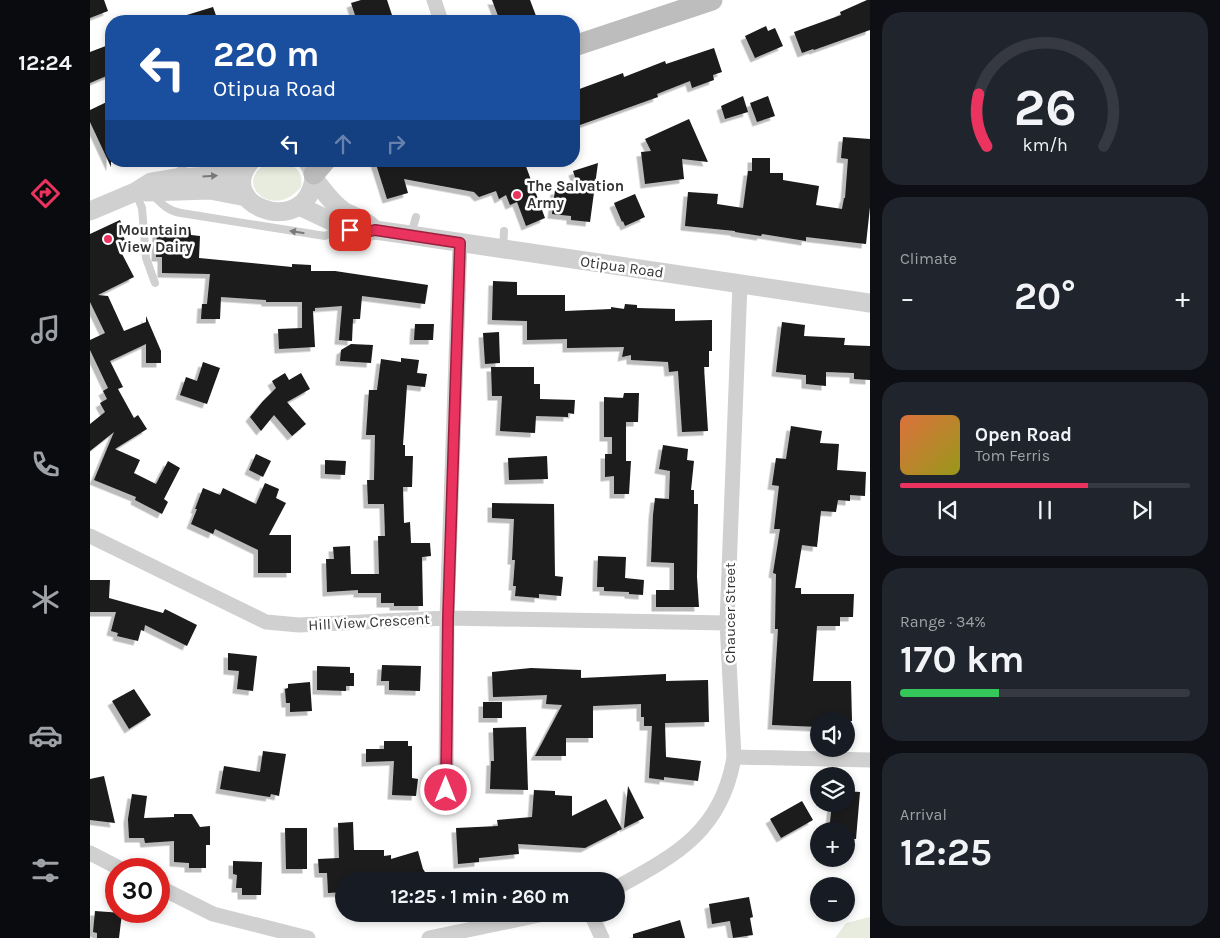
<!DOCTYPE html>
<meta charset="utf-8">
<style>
:root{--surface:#171b24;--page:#20242c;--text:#f1f3f6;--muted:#9ea1a6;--line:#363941;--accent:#eb3360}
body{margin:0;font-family:Karla,sans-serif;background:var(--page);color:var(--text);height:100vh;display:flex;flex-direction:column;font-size:19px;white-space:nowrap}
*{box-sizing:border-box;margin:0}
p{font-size:16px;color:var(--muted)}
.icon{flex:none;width:28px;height:28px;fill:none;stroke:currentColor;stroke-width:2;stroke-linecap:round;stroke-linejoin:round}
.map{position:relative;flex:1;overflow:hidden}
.drawer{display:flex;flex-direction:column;gap:12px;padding:12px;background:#0d0f14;width:350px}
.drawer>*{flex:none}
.banner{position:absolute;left:15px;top:15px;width:475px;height:152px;border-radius:20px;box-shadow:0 2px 8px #0003;background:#1a4fa0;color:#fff;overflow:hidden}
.buttons{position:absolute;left:720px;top:712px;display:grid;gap:10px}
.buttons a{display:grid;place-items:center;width:45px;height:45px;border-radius:50%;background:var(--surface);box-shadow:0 2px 8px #0003;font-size:25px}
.speed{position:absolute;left:15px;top:858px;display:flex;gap:10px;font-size:25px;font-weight:700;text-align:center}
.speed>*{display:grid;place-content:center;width:65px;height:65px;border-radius:50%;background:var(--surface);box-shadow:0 2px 8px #0003;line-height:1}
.speed .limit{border:8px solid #d22;background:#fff;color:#111}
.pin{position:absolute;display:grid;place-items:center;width:42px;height:42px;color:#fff;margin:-21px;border-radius:10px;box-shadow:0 2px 8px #0006}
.me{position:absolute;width:55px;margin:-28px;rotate:0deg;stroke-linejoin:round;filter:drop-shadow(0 0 4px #0008)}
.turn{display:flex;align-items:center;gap:18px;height:105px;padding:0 25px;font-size:22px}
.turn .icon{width:65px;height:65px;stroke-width:2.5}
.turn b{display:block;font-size:35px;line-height:42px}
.lanes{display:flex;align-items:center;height:48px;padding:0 25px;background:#0003;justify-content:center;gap:25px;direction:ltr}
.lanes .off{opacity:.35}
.big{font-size:38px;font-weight:700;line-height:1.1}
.drawer .tile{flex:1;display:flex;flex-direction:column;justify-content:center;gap:8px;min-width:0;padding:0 18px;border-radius:20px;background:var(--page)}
.drawer .dial{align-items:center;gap:0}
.dial svg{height:130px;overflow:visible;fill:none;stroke:var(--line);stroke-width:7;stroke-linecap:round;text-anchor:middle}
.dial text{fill:var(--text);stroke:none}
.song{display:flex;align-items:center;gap:15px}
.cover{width:60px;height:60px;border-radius:8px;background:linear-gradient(135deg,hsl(20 70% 55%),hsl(60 70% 35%))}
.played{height:5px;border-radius:2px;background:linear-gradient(90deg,var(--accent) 65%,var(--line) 65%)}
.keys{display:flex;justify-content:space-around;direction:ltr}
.heat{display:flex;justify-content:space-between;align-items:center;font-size:28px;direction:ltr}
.charge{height:8px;border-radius:4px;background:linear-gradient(90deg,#34c759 34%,var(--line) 0)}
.trip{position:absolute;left:245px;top:872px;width:290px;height:50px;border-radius:25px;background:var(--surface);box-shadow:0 2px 8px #0003;font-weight:700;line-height:50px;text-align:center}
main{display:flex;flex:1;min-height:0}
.dock{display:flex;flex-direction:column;width:90px;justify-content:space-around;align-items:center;background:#090b0e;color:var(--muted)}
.dock .icon{width:35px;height:35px}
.dock .on{color:var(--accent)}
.dock b{font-size:22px;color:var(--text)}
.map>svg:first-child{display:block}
.green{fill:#e8ecde}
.building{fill:#1a1a1a;filter:url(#shadow)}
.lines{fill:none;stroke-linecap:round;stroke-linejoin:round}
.service{stroke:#d0d0d0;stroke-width:8}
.minor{stroke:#d0d0d0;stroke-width:15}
.tertiary{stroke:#d0d0d0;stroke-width:19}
.secondary{stroke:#bdbdbd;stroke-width:21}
.oneway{fill:#7a7a7a}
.route-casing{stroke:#99213e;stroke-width:12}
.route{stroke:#eb3360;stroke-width:9}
.poi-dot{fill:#eb3360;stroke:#fff;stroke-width:2}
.labels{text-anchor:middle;stroke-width:5;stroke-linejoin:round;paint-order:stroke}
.poi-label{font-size:15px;font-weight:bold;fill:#333;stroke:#fff;text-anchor:start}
.street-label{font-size:15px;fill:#333;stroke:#fff}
</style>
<main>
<nav class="dock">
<b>12:24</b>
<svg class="icon on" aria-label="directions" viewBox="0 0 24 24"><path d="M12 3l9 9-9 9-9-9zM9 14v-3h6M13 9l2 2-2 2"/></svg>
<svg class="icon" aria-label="music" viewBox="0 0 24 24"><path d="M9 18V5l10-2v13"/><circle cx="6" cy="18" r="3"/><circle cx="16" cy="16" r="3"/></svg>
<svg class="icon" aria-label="phone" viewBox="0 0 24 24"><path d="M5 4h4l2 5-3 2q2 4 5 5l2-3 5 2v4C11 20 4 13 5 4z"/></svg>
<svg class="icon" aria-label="climate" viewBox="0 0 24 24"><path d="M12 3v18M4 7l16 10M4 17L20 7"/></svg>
<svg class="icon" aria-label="car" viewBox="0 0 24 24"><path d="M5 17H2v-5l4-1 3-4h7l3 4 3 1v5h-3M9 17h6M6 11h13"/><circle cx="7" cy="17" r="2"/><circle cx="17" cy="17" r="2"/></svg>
<svg class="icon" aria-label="filters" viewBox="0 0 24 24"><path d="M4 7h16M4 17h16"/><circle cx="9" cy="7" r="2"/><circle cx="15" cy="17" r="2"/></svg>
</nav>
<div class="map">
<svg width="780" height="938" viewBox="0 0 780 938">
<defs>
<filter id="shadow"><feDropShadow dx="-4.5" dy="4.5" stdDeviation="0" flood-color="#0004"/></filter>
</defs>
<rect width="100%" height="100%" fill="#fff"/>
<path class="green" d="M181,162C198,161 215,167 211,187C182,223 138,179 181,162Z
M780,917V938H745L756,923Z"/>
<path class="building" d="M0,0H14L18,11L0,18Z
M271,0H297L303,18L292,21H267L261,3Z
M402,0H440L448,21H410Z
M777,0H780V30L724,50L723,49L712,53L704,32L751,15L750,12Z
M123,7L128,21H87V18Z
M676,26L678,31L685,28L693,46L665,58L655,36Z
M21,44V74L0,83V52Z
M624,48L632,72L623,75L624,80L602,88L600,81L567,94L568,97L490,125L484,109V91L533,73L534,77L575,61L576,64Z
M653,96L658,112L635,119L631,106Z
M678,96L685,116L667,122L660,103Z
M21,100V167L0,122V110Z
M599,119L618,162L592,159L594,179L555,184L551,152L561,151L555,139Z
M753,137L780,139V207L776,244L716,237V241L672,234L671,236L645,232V231L595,226L598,192L628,194L627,204L653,208L658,171H662V158H680V173H693V180L729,186L726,205L752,209L754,198H755L758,159L751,158Z
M285,161H434L455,218L436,226L427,202L420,205L416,195L409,199L406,191L389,197L384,192L314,179L318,193L297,199Z
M508,163L500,222L481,220V216L462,214L465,190L490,192L483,171Z
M545,194L555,217L535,226L533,221L532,222L524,203Z
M30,220L36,233L32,234L36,242L33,244L35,248L30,250L44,277L8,295L18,296L34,331L56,322V316L71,351V363H56V344L20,361L33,387L28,389L44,418L48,415L57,429L25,449L50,460L44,473L66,484L78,461L90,468L74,499L78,502L72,514L45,500L46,497L4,480L24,432L0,451V424L15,412L10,403L17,399L13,391L18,388L0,350V340L15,333L0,302V234Z
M67,226L100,227L101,235L110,236L109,258L202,267V264L221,265V271H245L338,285L335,304L272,296L270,319H263L262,341L249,340L252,306L225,308V311H223L225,347L189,349L188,329L212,328V302H176V300L131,297L130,319H111L112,304H117L120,274L72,273V257H66Z
M403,281L427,282V295H475V311L521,309V307L534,309L535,304L547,305V308L585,309V321L622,320V351H619V367H614L618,431L592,432L588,371L579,372L578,362L541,360V355L532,357L534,347L477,348V339L437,340V321L402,320Z
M692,322L715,325L714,336L755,338L754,345L780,346V380L764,379V373L736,372V386L716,384V375L686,372Z
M325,324H344L343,340H324Z
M409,332L410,363L395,364L393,333Z
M261,344L283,345L281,363L250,361L251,350Z
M311,358L329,360L327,373L337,374L335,387L317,385L313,445H315V456H323L322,487H313L314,523L320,522L321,543H340L341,556L332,557L333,606H304V603H291V593H268V590L237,592L236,559H244L243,547L260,546L261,574H289L288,536H295L294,504H278L277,480H284L285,435H276L279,390H287L291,359L311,362Z
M113,362L130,368L117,404L90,395L96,377L107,381Z
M401,367H444V384H450V399L485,400L484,414L478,413V417L446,416L445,433L410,431L412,396H402Z
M195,373L199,380L211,373L220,389L197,402L216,424L202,436L184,415L171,431L160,417L173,401L186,388L182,381Z
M534,393H549L548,422H536V461H541L539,494H524V476L515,477V454H522V437H514V397L533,398Z
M701,426L732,431L730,443L749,444L747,470L776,472L775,496L760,495V501L748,500L746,512L731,511L727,547L712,545L705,588H711V594H764L763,617H750V626H727L723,681H761L762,721H729V727L682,725L688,629H685L686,574L683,573L690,529H684L689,486L682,485L686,458L696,459Z
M573,445L598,449L597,460L604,461L601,490H604V504H608L607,577L609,607H566V590H584V563L561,562L563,515L565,498L579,499L580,471L569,469Z
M166,454L181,461L173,477L159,470Z
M457,456L458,479L419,480L418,458Z
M235,460L256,461L255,475L235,474Z
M175,483L189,489L186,498L196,503L179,535H201V573H168V550L125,529L123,534L101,524L107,509H105L113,488L130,495L133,488L166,504Z
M402,503L464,504L465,576L473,577L471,596L449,594V598L425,596L426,586H423L425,560H422L424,519L402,518Z
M508,556L536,557L535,578L554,580L553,595L539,594V592L514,591V587H507Z
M0,580H20L19,598L73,613L75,609L107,625L97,646L55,625L54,631L51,630L48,641L27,636L28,633L21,631L26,612H0Z
M138,653L167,656L163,691L147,689L149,671L138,670Z
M292,665L331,666L330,691L299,690V681H291Z
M227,666L260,667V673H264V686H256V691L227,690Z
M441,668L491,670V678L576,674V681L618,680L619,722L575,723L576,757L611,761L608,781L574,777V780L559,778L562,726H554V717H551V704L503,706V738H476V756H445L472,705L456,704L457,695L403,697L402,672Z
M220,682L222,711L200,712V703H196L195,689L198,688V684Z
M44,689L61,715L39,729L22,701Z
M393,702H412V718H393Z
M436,727L438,790L400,789L401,761H404L403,728Z
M294,741H318V746H322V778L328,779L326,796L302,795L304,761L276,762V749H294Z
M173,751L196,754L189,796L181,794L180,797L130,789L134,766L170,772Z
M14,776L25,823L0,820V779Z
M538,786L554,818L534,828Z
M444,790L465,791V795L482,796V816L516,799L532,829L495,848L428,844L429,854L389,858V862L368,864L366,828L408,826L407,820L442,817Z
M756,791L770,792L766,839L756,838V831H739L742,804H756Z
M42,794L57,796L54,818L84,817V814H102L110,827L120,826V845H116V868H99V863L84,862V841L55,843L54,838H39L38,819Z
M712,801L723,820L691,838L680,819Z
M263,822L264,850H294V856L301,855V859L328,851L333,869L341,881H254V892L238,893L237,873H229L228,859L249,858L248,823Z
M195,828H217V869H196Z
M143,861L172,862L171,895H152V888H146L147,875L143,874Z
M659,897L663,917L660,918L663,935L643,938L640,921L622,924L619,904Z
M5,911L32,913L29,938H7V933L3,932Z
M590,920L595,938H543V934Z"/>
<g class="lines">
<path class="service" d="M86,176L97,161
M46,193L52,208L56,258L65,283
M63,195C72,204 78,211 91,213L235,236L252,228
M321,234L326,217
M413,248L414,231"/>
<path class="minor" d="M344,0L351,21
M0,536L176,622L209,625L357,618L637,623
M644,757L780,760
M356,789L357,618L370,243
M0,853L31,869
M69,887L123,914L218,938
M526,888C586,855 632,831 644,757L637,623L650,284
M501,914L512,938
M339,938L454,914"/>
<path class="tertiary" d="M160,162C126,204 205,234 221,190C226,178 224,172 217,161
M225,180C234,191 242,204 255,212C267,218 275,220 285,230
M57,192L120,190L156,197
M209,206L260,230L272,233L285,230L313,234L780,303
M0,211L45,192L61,182L85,178L142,175L155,169"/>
<path class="secondary" d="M484,46L622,0
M224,174L235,161"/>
</g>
<defs><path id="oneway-solid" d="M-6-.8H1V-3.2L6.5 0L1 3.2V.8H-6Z" transform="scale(1.25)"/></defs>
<g class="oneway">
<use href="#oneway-solid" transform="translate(120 176) rotate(-3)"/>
<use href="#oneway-solid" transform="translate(207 232) rotate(-171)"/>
</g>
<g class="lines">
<defs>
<path id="route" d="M260,230L272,233L285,230L370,243L358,618L356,790"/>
</defs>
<use href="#route" class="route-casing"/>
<use href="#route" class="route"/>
</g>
<g class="poi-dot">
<circle cx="427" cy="195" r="5"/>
<circle cx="18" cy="239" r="5"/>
</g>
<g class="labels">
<g class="poi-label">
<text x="437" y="191">The Salvation<tspan x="437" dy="17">Army</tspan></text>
<text x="28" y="235">Mountain<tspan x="28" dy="17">View Dairy</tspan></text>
</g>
<g class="street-label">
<text transform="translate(532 267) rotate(8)" y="5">Otipua Road</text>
<text transform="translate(640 613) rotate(-90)" y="5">Chaucer Street</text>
<text transform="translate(279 622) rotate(-3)" y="5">Hill View Crescent</text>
</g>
</g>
</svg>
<div class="buttons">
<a><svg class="icon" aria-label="sound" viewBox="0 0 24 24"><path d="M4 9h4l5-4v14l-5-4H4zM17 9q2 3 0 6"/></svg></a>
<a><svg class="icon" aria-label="layers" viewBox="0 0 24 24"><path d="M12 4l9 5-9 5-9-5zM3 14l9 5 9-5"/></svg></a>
<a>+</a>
<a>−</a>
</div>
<div class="speed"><div class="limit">30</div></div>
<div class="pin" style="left:260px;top:230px;background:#d93025"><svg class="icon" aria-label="arrive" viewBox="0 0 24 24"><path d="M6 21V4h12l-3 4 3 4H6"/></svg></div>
<svg class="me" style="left:356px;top:790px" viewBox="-20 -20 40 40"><circle r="17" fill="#eb3360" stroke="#fff" stroke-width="3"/><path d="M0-11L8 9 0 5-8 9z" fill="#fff"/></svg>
<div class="trip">12:25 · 1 min · 260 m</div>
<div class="banner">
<div class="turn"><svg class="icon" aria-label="left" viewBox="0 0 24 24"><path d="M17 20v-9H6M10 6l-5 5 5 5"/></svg><div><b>220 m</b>Otipua Road</div></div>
<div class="lanes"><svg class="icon" aria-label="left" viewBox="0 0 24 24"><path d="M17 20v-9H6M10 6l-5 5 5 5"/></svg><svg class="icon off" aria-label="ahead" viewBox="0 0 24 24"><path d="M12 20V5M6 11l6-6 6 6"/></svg><svg class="icon off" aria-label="right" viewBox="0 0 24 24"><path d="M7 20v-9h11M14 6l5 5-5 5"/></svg></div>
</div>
</div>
<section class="drawer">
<div class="tile dial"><svg viewBox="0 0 100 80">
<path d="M14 69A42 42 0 1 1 86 69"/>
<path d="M14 69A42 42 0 0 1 9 37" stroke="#eb3360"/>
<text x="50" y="56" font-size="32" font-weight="700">26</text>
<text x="50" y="72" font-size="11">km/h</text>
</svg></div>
<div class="tile"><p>Climate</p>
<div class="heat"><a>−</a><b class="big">20°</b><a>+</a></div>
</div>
<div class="tile">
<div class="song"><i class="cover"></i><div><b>Open Road</b><p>Tom Ferris</p></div></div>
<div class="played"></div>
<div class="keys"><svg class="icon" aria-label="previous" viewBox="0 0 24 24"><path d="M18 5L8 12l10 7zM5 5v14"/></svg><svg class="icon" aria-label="pause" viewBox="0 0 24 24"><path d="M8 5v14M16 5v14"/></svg><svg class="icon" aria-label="next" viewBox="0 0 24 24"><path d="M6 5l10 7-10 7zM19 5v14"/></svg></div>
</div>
<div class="tile"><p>Range · 34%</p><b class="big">170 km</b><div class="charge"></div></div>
<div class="tile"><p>Arrival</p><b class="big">12:25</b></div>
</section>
</main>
